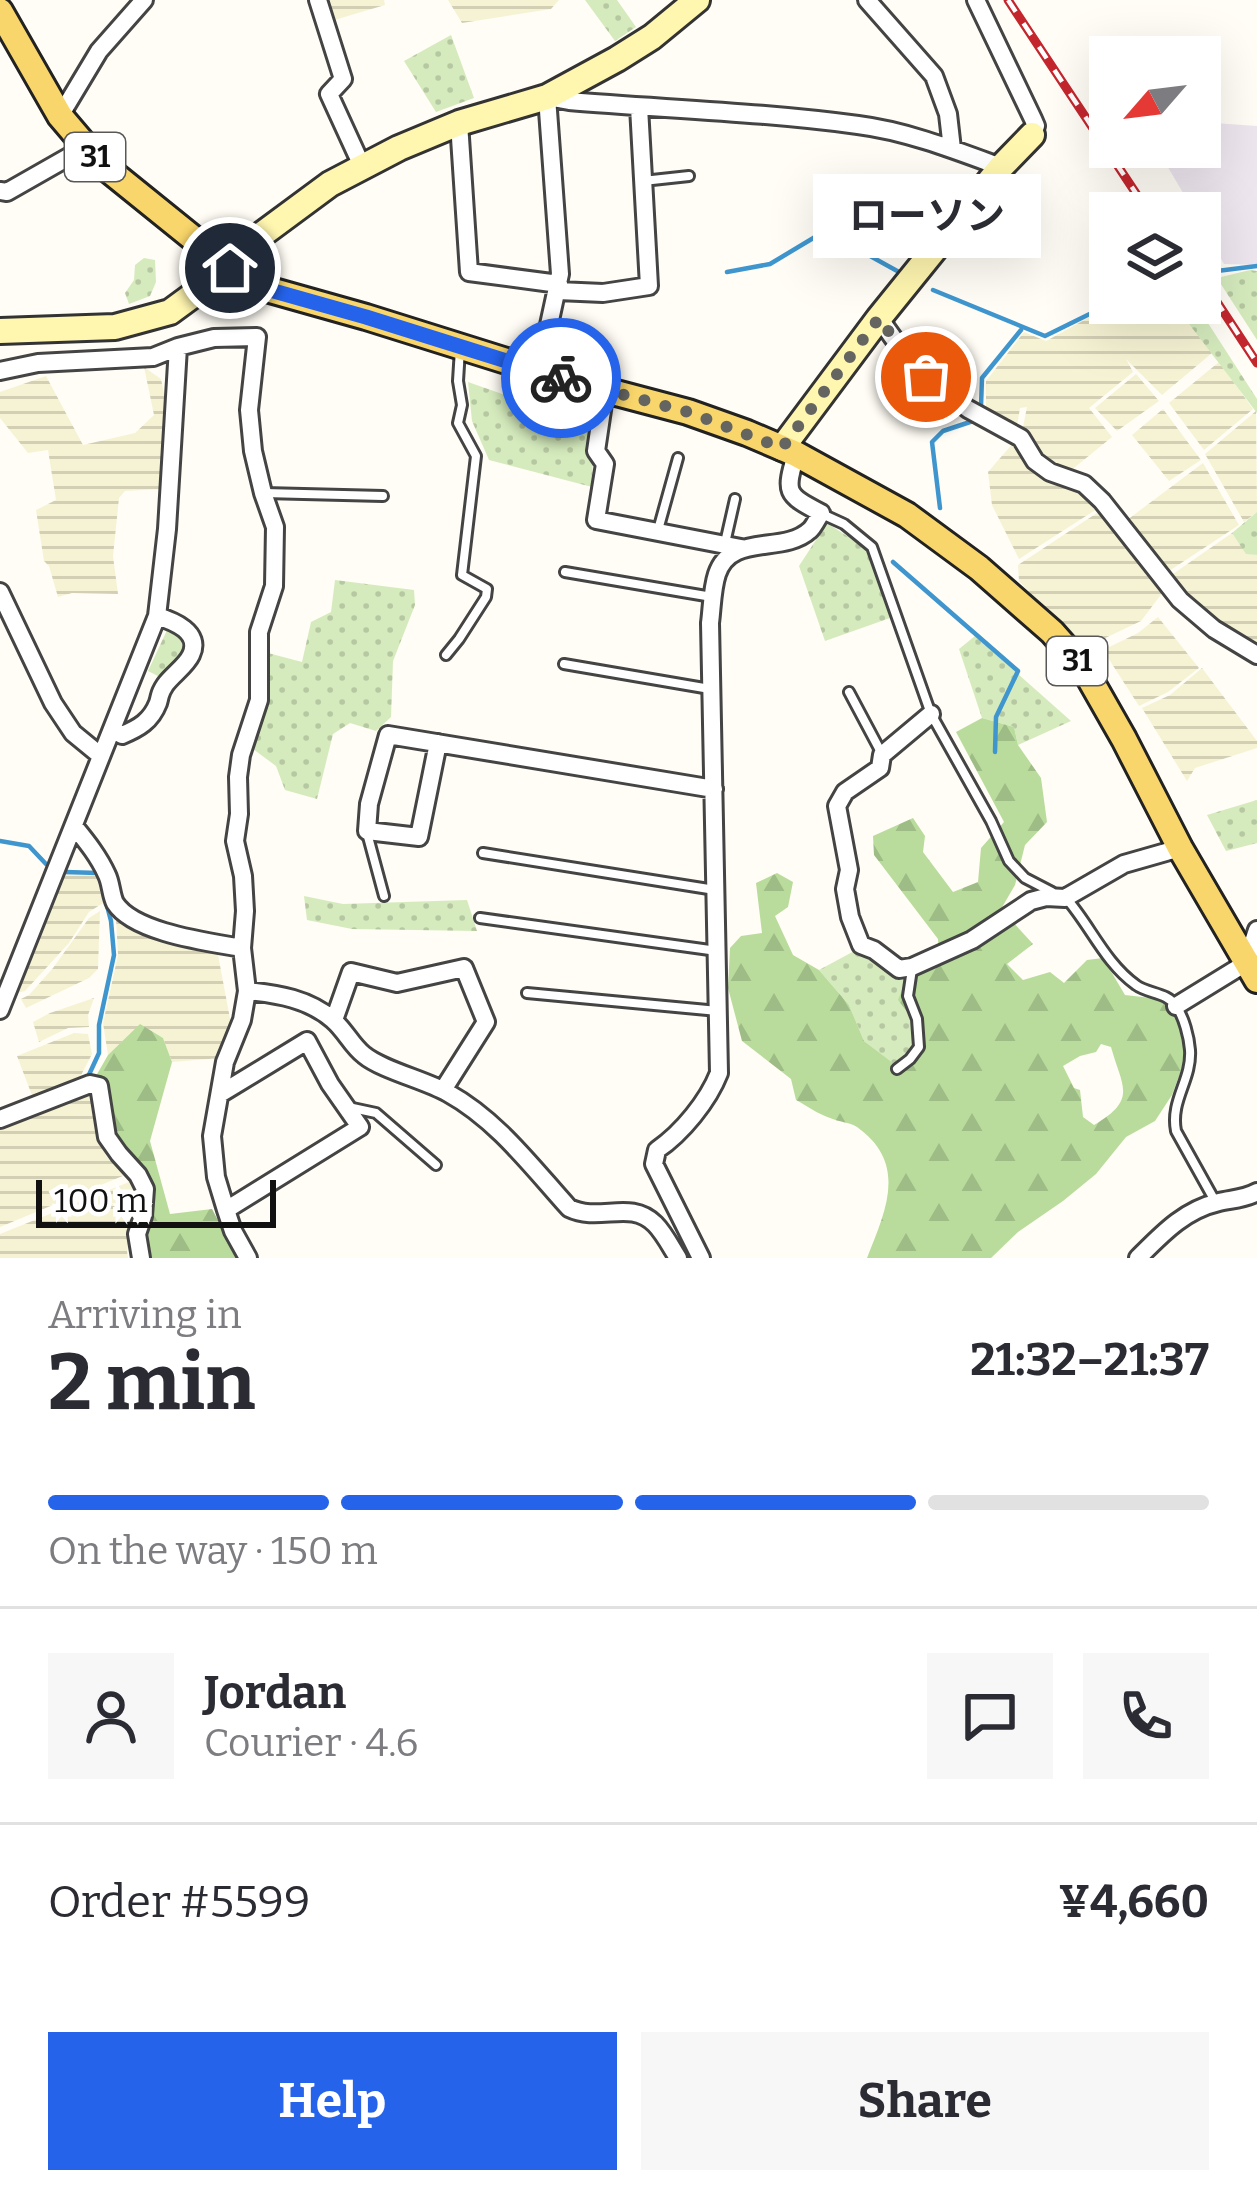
<!DOCTYPE html>
<html lang="en">
<head>
<meta charset="utf-8">
<style>
  body { margin:0; font-family:Bitter,"Noto Sans JP",serif; background:#f7f7f7; color:#2b2b33; height:100vh; display:flex; flex-direction:column; font-size:45px; white-space:nowrap }
  * { box-sizing:border-box; margin:0 }
  p { font-size:39px; color:#7c7c81 }
  .icon { flex:none; width:66px; height:66px; fill:none; stroke:currentColor; stroke-width:2; stroke-linecap:round; stroke-linejoin:round }
  .map { position:relative; height:1258px; overflow:hidden }
  .panel { display:flex; flex-direction:column; background:#fff; flex:1 }
  .panel>* { flex:none }
  .needle { width:78px; rotate:242deg }
  .tools { position:absolute; left:1089px; top:36px; display:grid; gap:24px }
  .tools a { display:grid; place-items:center; width:132px; height:132px; border-radius:0px; background:#fff; box-shadow:0 12px 48px #0002; font-size:60px }
  .scale { position:absolute; left:36px; bottom:30px; width:240px; box-sizing:border-box; padding-left:12px; border:6px solid #111; border-top:0; font-size:33px; line-height:42px; white-space:nowrap; color:#111; -webkit-text-stroke:9px #fff; paint-order:stroke }
  .pin { position:absolute; display:grid; place-items:center; width:102px; height:102px; color:#fff; margin:-51px; border:6px solid #fff; border-radius:50%; box-shadow:0 3px 12px #0007 }
  .courier { position:absolute; display:grid; place-items:center; width:120px; height:120px; margin:-60px; border:9px solid #2563eb; border-radius:50%; background:#fff; color:#222; box-shadow:0 3px 15px #0007 }
  .bubble { position:absolute; height:84px; border-radius:0px; background:#fff; box-shadow:0 12px 48px #0002; font-size:39px; font-weight:700; line-height:84px; text-align:center }
  .head em { font-style:normal; font-weight:700 }
  .head div { display:flex; flex-direction:column-reverse }
  .head { display:flex; align-items:center; justify-content:space-between; height:204px; padding:0 48px }
  h1 { font-size:78px; font-weight:700; line-height:90px }
  .bar { display:grid; grid-template-columns:repeat(4,1fr); gap:18px 12px; align-content:center; height:144px; padding:0 48px }
  .bar i { height:15px; border-radius:9px; background:#e1e1e2 }
  .bar .selected { background:#2563eb }
  .bar p { grid-column:span 4 }
  .line { display:flex; align-items:center; gap:30px; padding:0 48px; border-top:3px solid #e1e1e2 }
  .line div { flex:1 }
  .round { display:grid; place-items:center; flex:none; width:126px; height:126px; border-radius:0px; background:#f7f7f7 }
  .cta { display:flex; gap:24px; margin-top:auto; padding:24px 48px }
  .cta a { flex:1; height:138px; border-radius:0px; background:#2563eb; color:#fff; font-size:48px; font-weight:700; line-height:138px; text-align:center }
  .cta a+a { background:#f7f7f7; color:#2b2b33 }
  .map>svg:first-child { display:block }
  .industrial { fill:#eee6ef }
  .farmland { fill:url(#farmland-rules) }
  .grass { fill:url(#grass-dots) }
  .forest { fill:url(#forest-firs); fill-rule:evenodd }
  .lines { fill:none; stroke-linecap:round; stroke-linejoin:round }
  .stream { stroke:#3f96cf; stroke-width:4.5 }
  .lane-casing { stroke:#444; stroke-width:14 }
  .street-casing { stroke:#444; stroke-width:22 }
  .secondary-casing { stroke:#333; stroke-width:30 }
  .primary-casing { stroke:#222; stroke-width:30 }
  .lane { stroke:#fff; stroke-width:8 }
  .street { stroke:#fff; stroke-width:16 }
  .secondary { stroke:#fff6b0; stroke-width:24 }
  .primary { stroke:#f9d66b; stroke-width:24 }
  .rail-casing { stroke:#c4262e; stroke-width:9 }
  .rail { stroke:#fff; stroke-width:4.5; stroke-dasharray:14; stroke-linecap:butt }
  .done { stroke:#646461; stroke-width:12; stroke-dasharray:0 21.6 }
  .route { stroke:#2563eb; stroke-width:15 }
  .labels { text-anchor:middle; dominant-baseline:central; stroke-width:12; stroke-linejoin:round; paint-order:stroke }
  .shield { fill:#fff; stroke:#585858; stroke-width:3 }
  .shield-label { font-size:30px; font-weight:bold; fill:#111 }
</style>
</head>
<body>
<div class="map">
<svg width="1257" height="1258" viewBox="0 0 1257 1258">
  <defs>
    <pattern id="farmland-rules" width="6" height="5" patternUnits="userSpaceOnUse" patternTransform="scale(3)"><rect width="6" height="5" fill="#f6f3d4"/><path d="M0 2.5h6" fill="none" stroke="#d2cfb5"/></pattern>
    <pattern id="grass-dots" width="8" height="8" patternUnits="userSpaceOnUse" patternTransform="scale(3)"><rect width="8" height="8" fill="#d5ebbd"/><path d="M2 2h.1M6 6h.1" fill="none" stroke="#b6c8a1" stroke-width="1.8" stroke-linecap="round"/></pattern>
    <pattern id="forest-firs" width="22" height="20" patternUnits="userSpaceOnUse" patternTransform="scale(3)"><rect width="22" height="20" fill="#b9dc9c"/><path d="M5 1l3.5 6h-7zM16 11l3.5 6h-7z" fill="#9ebc85"/></pattern>
  </defs>
  <rect width="100%" height="100%" fill="#fffdf5"/>
  <path class="industrial" d="M1200 122 1257 126V265L1224 264 1200 222V213H1195L1156 147H1200Z"/>
  <path class="farmland" d="M324 0H384L385 5 331 21Z
    M448 0H559L551 9 462 23Z
    M1126 303H1173L1212 353 1162 395 1126 359 1133 372 1089 408 1112 437 1069 472 1048 461 1023 427 1027 407 1020 408 1017 426 986 408V381L1024 332 1046 341 1088 318Z
    M1219 362 1253 409 1204 450 1169 403Z
    M144 367 161 379 169 418 161 489 125 491 119 498 113 556 118 594 72 593 58 597 49 566 44 561 36 510 56 500 48 450 28 453 0 418V392L46 376 83 445 135 433 154 415Z
    M1136 374 1159 401 1117 431 1095 408Z
    M1163 409 1201 460 1169 481 1132 435Z
    M1256 411 1257 512 1244 522 1205 454Z
    M1014 442 1078 488 1100 507 1019 559 992 505 988 472Z
    M1203 463 1239 525 1166 573 1127 520Z
    M1103 509 1166 588 1141 621 1082 649 1019 581 1018 565Z
    M1232 533 1246 553 1257 555V648L1179 591 1170 576Z
    M1158 617 1199 668 1168 692 1139 706 1103 650 1138 633Z
    M1202 668 1257 741V748L1195 768 1187 781 1142 708 1170 695Z
    M68 874 96 875 103 903 89 912 69 943 25 991 17 993 16 988 61 877Z
    M100 911 98 969 89 978 26 1008 21 999 29 995 53 968 89 918Z
    M116 919 136 932 218 955 232 1029 221 1058 172 1062 163 1038 140 1025 108 1055 103 1023 118 955Z
    M94 998 88 1015 89 1027 68 1028 39 1042 33 1022 50 1013Z
    M74 1033 88 1034 92 1054 78 1081 33 1098 17 1056Z
    M91 1091 106 1156 125 1175 0 1227V1129Z
    M129 1182 135 1195 134 1215 127 1251 128 1258H0V1234Z"/>
  <path class="grass" d="M585 0H617L636 27 615 41Z
    M451 35 474 98 436 112 404 61Z
    M144 258 155 260 156 282 150 296 129 304 125 293 134 280 135 265Z
    M1250 270 1257 271V340L1217 278Z
    M1173 303H1195L1257 399V413Z
    M468 382 533 405 594 417 592 487 489 460 472 421Z
    M1257 512V555L1246 554 1232 533Z
    M827 523 870 551 890 618 825 641 799 566Z
    M335 580 414 590 415 605 393 661 391 717 376 731 350 723 333 734 317 799 285 790 276 766 253 749 267 700 268 653 302 662 311 622 331 612Z
    M168 628 181 634 185 651 158 676 148 671Z
    M975 636 1071 721 1018 745 1014 727 982 718 959 649Z
    M1257 800V843L1226 851 1207 815Z
    M304 896 343 904 467 900 477 931 352 929 307 920Z
    M858 949 908 974 918 1045 897 1067 864 1041 849 1005 819 970Z"/>
  <path class="forest" d="M982 718 1014 727 1018 745 1041 778 1047 822 1025 845 1015 885 1001 909 1033 944 1007 964 1023 980 1050 972 1064 983 1087 960 1103 958 1125 995 1160 999 1179 1020 1188 1052 1172 1095 1155 1121 1126 1137 1096 1174 1063 1201 1018 1232 991 1258H867C885 1212 909 1164 857 1127 849 1122 839 1122 830 1118 818 1114 807 1106 796 1100L791 1079 742 1041 728 988 730 948 741 936 762 933 756 883 777 873 793 882 788 907 775 916 793 955 819 970 849 1005 864 1041 898 1067 918 1045 915 1022 898 1000 908 974 939 957 938 939 874 855 873 836 913 818 925 836 923 852 953 892 978 882 981 848 1004 822 956 732ZM1101 1044 1111 1047C1122 1087 1138 1099 1094 1125L1083 1117 1080 1090 1074 1088 1063 1066 1080 1056 1096 1052Z
    M140 1024 163 1038 172 1062 150 1141 170 1214 212 1209 238 1258H152L145 1232 152 1189 113 1133 106 1084 96 1076 108 1055Z"/>
  <g class="lines">
    <path class="stream" d="M1217 271 1257 266
      M727 272 770 264 815 237 834 236 899 272
      M933 290 1045 336 1112 303
      M981 406 982 378 1021 330
      M940 508 932 442 943 431 973 421
      M893 562 1018 671 996 717 995 752
      M0 841 29 846 46 864
      M65 872 98 873 99 876
      M87 1079 99 1053V1025L114 955 111 921 105 898"/>
    <defs>
      <path id="lane" d="M643 181 689 176
        M264 493 383 496
        M822 514 844 524 872 547 931 714 991 821 1009 861 1025 878 1052 892
        M658 530 678 458
        M725 543 735 499
        M565 572 712 597
        M446 655 459 639 486 597 487 589 462 575 476 456 458 423 462 405 458 381 460 349
        M564 664 710 689
        M849 692 882 754
        M367 833 384 896
        M483 853 715 890
        M1066 898C1090 925 1105 963 1136 985 1148 994 1167 992 1176 1006 1184 1017 1189 1037 1190 1050 1192 1080 1170 1100 1176 1131L1215 1201
        M480 918 717 951
        M527 993 718 1011
        M897 1069 910 1059 919 1047 917 1019 908 996 912 969
        M348 1107 376 1113 436 1165"/>
      <path id="street" d="M318 0 343 79 329 94 362 166
        M867 0 934 76 948 114 952 149
        M976 0 1033 119 1036 126 1032 135
        M60 116 99 51 144 0
        M459 123 469 272 559 284
        M0 191 7 192 86 147
        M558 291 603 293 649 286 639 107
        M879 318 904 353 926 377 968 409 1021 438 1035 461 1050 472 1084 484 1102 501 1180 600 1214 629 1257 655
        M0 371 38 363 153 357 178 347 214 338 257 337 249 410 253 451 263 493 275 527 274 586 259 632V700L241 755 238 777 239 814 235 841 243 876 245 911 242 948 247 991 242 1020 225 1062 212 1136 216 1177 226 1210 233 1231 248 1258
        M539 371 560 274 547 97 569 101C665 109 762 112 858 125 906 131 955 150 1001 167
        M605 390 596 451 605 464 596 520 741 548
        M0 592 53 703 73 733 101 756
        M931 714 882 755 880 768 845 792 837 806 849 870 845 889 850 917 861 945 874 950 899 969 912 967 972 940 1031 901 1046 897 1065 898 1124 864 1180 848
        M113 730 122 735C139 728 151 721 158 703 161 693 159 694 165 685 172 675 186 666 191 655 202 632 173 621 157 616
        M438 743 419 837 367 831 369 804 388 735 714 789
        M74 826C87 842 99 857 107 875 111 883 111 895 115 903 134 933 209 942 242 948
        M247 991C278 994 309 999 333 1020 345 1030 352 1046 364 1055 382 1070 425 1080 448 1093 497 1120 532 1167 569 1208 600 1223 630 1199 655 1224 664 1233 671 1247 678 1258
        M1176 1006 1246 963 1257 930
        M0 1010 157 616 167 529 178 347
        M334 1020 351 972 397 983 464 968 486 1022 443 1090
        M220 1094 307 1041 330 1084 360 1127 226 1210
        M0 1119 90 1084 99 1086 107 1137 119 1154 138 1175 145 1189 143 1216 137 1234 141 1258
        M701 1258 654 1164 657 1150C682 1133 708 1101 719 1073L710 623C712 608 712 589 717 574 731 532 783 555 810 530 813 528 819 516 821 513 785 494 785 493 796 454
        M1138 1258C1162 1234 1184 1210 1219 1202 1232 1199 1244 1199 1257 1192"/>
      <path id="secondary" d="M0 331 115 327 170 312 230 268 257 238 330 184 399 148 459 123 547 97 617 59 652 37 697 0
        M782 448 879 318 1001 167 1032 135"/>
      <path id="primary" d="M0 11 60 116 100 163 230 268 263 288 366 317 567 380 688 412 747 433 796 454 907 515 979 568 1052 632 1083 667 1124 739 1180 848 1257 980"/>
    </defs>
    <use href="#lane" class="lane-casing"/>
    <use href="#street" class="street-casing"/>
    <use href="#secondary" class="secondary-casing"/>
    <use href="#primary" class="primary-casing"/>
    <use href="#lane" class="lane"/>
    <use href="#street" class="street"/>
    <use href="#secondary" class="secondary"/>
    <use href="#primary" class="primary"/>
    <defs>
      <path id="rail" d="M1008 0 1149 213
        M1200 276 1257 363"/>
    </defs>
    <use href="#rail" class="rail-casing"/>
    <use href="#rail" class="rail"/>
  </g>
  <g class="lines">
    <path class="done" d="M561 378 688 412 782 448 879 318 904 353 926 377"/>
    <path class="route" d="M230 268 263 288 366 317 561 378"/>
  </g>
  <g class="labels">
    <g class="shield">
      <rect x="65" y="133" width="60" height="48" rx="9"/>
      <rect x="1047" y="637" width="60" height="48" rx="9"/>
    </g>
    <g class="shield-label">
      <text x="95" y="157">31</text>
      <text x="1077" y="661">31</text>
    </g>
  </g>
</svg>
<div class="tools">
<a><svg class="needle" viewBox="-14 -14 28 28"><path d="M0-13l5 13h-10z" fill="#e53935"/><path d="M0 13l5-13h-10z" fill="#7c7c81"/></svg></a>
<a><svg class="icon" aria-label="layers" viewBox="0 0 24 24"><path d="M12 4l9 5-9 5-9-5zM3 14l9 5 9-5"/></svg></a>
</div>
<div class="scale">100 m</div>
<div class="pin" style="left:926px;top:377px;background:#ea580c"><svg class="icon" aria-label="bag" viewBox="0 0 24 24"><path d="M5 8h14l-1 12H6zM9 8a3 3 0 0 1 6 0"/></svg></div>
<div class="pin" style="left:230px;top:268px;background:#1f2937"><svg class="icon" aria-label="home" viewBox="0 0 24 24"><path d="M3 11l9-7 9 7M6 9v11h12V9"/></svg></div>
<div class="courier" style="left:561px;top:378px"><svg class="icon" aria-label="bike" viewBox="0 0 24 24"><circle cx="6" cy="16" r="4"/><circle cx="18" cy="16" r="4"/><path d="M6 16l4-8h5l3 8M10 8l3 8H6M13 5h3"/></svg></div>
<div class="bubble" style="left:813px;top:174px;width:228px">ローソン</div>
</div>
<section class="panel">
<div class="head"><div><h1>2 min</h1><p>Arriving in</p></div><em>21:32–21:37</em></div>
<div class="bar"><i class="selected"></i><i class="selected"></i><i class="selected"></i><i></i><p>On the way · 150 m</p></div>
<div class="line" style="height:216px"><a class="round"><svg class="icon" aria-label="person" viewBox="0 0 24 24"><circle cx="12" cy="8" r="4"/><path d="M4 21q1-7 8-7t8 7"/></svg></a><div><b>Jordan</b><p>Courier · 4.6</p></div><a class="round"><svg class="icon" aria-label="chat" viewBox="0 0 24 24"><path d="M4 5h16v11H9l-5 4z"/></svg></a><a class="round"><svg class="icon" aria-label="phone" viewBox="0 0 24 24"><path d="M5 4h4l2 5-3 2q2 4 5 5l2-3 5 2v4C11 20 4 13 5 4z"/></svg></a></div>
<div class="line" style="height:156px"><div>Order #5599</div><b>¥4,660</b></div>
<div class="cta"><a>Help</a><a>Share</a></div>
</section>
</body>
</html>
